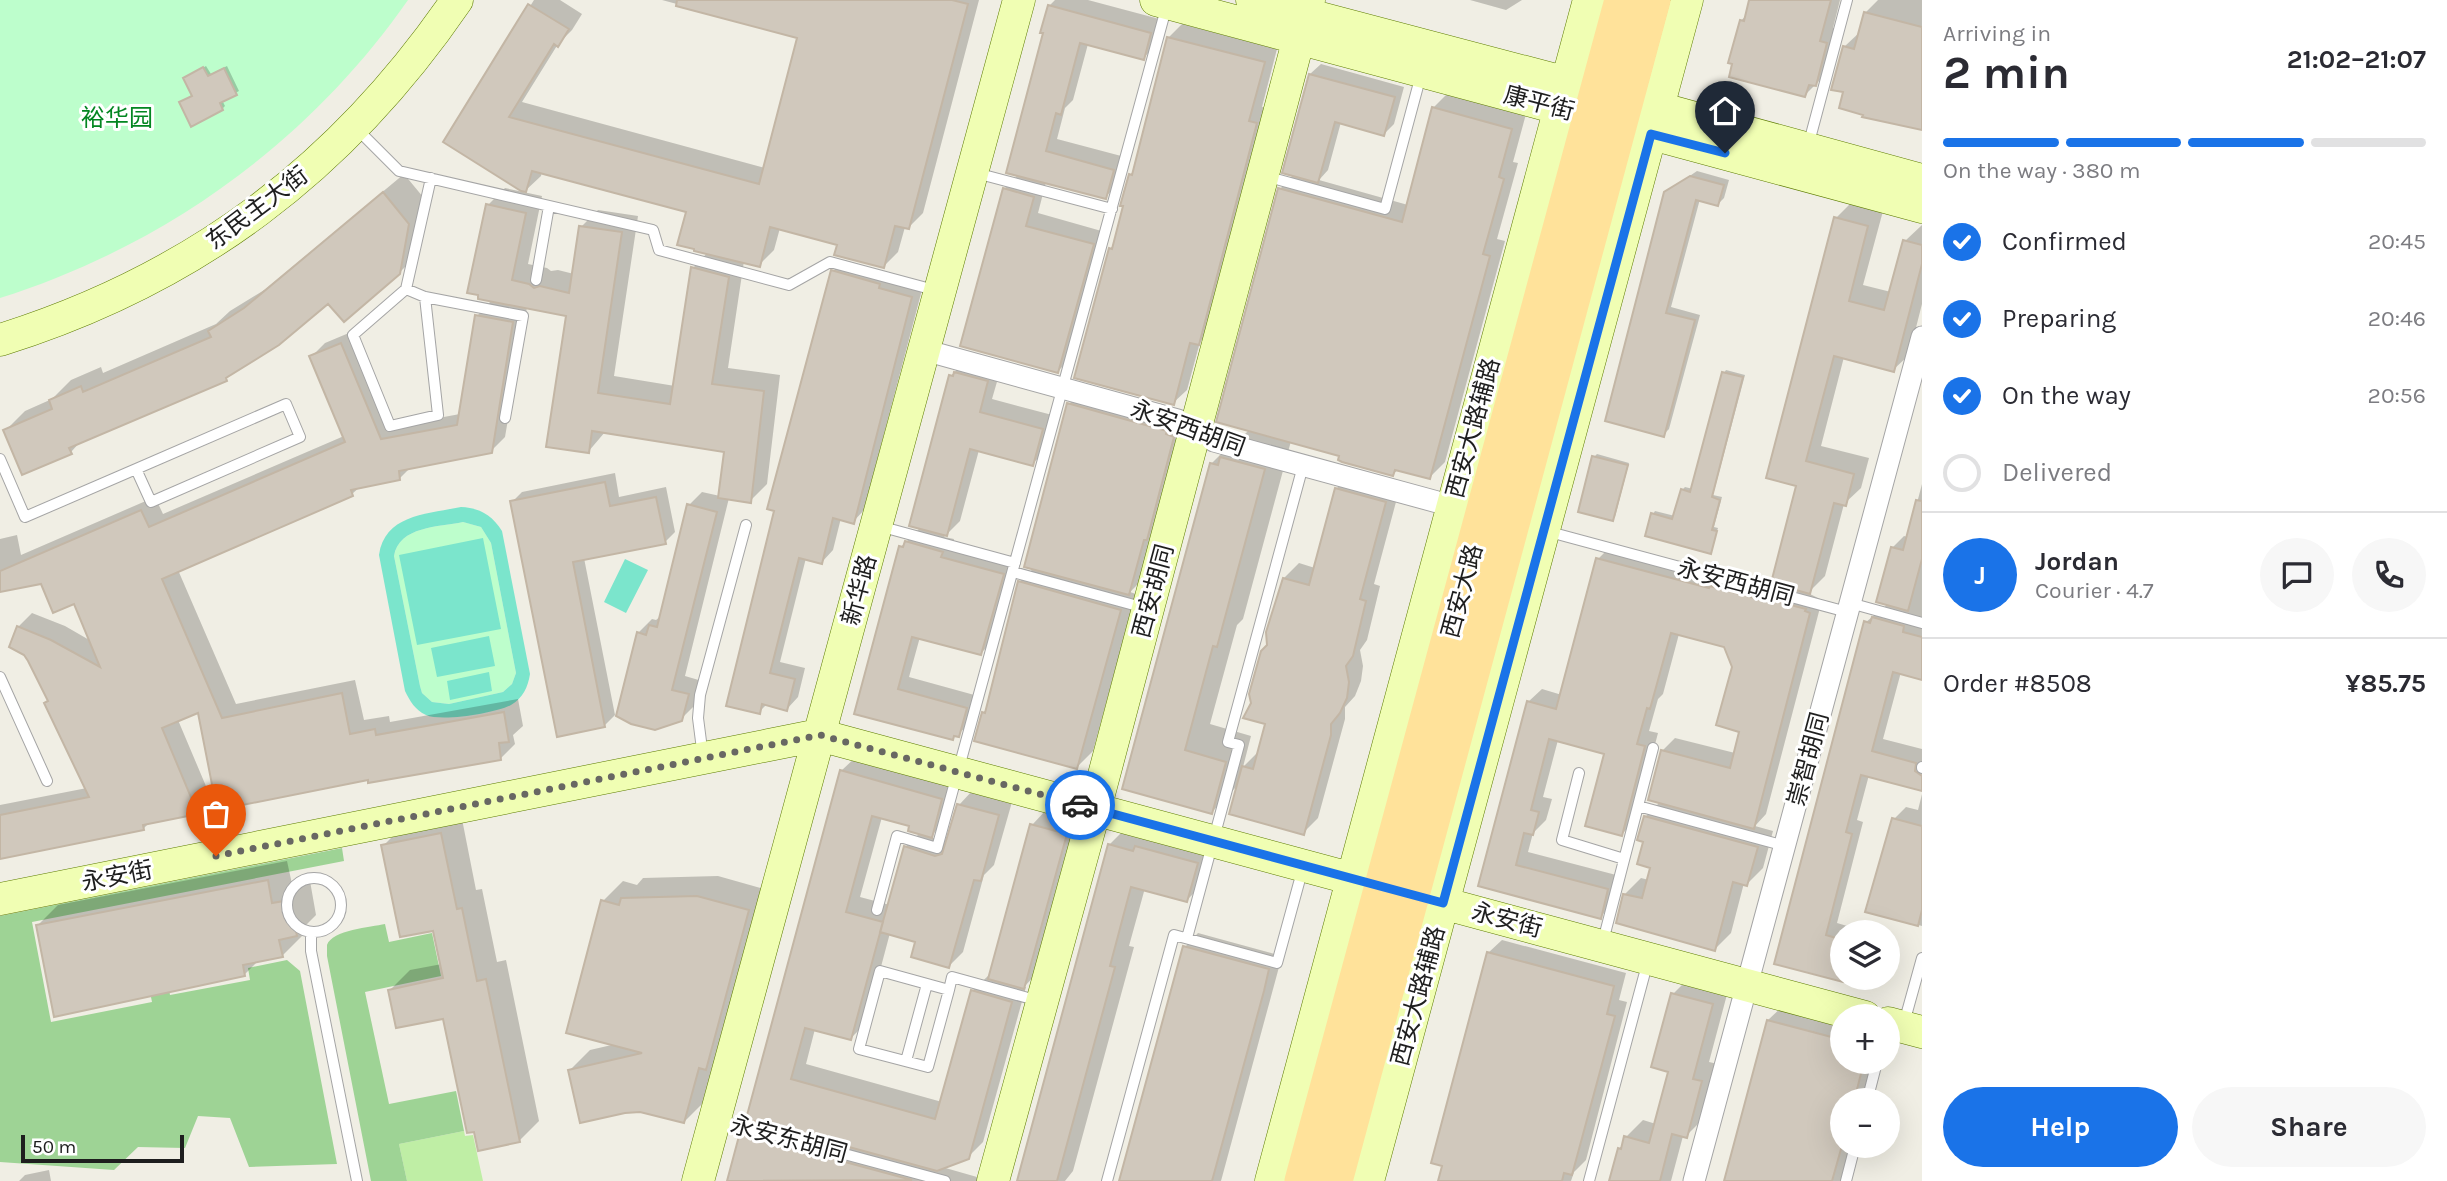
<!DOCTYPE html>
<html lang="en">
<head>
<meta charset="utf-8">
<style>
  body { margin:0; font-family:Karla,"Noto Sans SC",sans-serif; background:#f7f7f7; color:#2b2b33; height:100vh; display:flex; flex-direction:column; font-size:26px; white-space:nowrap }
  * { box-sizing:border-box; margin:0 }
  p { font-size:23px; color:#7c7c81 }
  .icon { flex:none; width:38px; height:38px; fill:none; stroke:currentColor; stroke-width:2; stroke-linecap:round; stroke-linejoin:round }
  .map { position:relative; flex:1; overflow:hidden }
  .side { display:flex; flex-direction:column; background:#fff; width:525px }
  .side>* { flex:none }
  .fabs { position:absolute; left:1830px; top:920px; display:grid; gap:14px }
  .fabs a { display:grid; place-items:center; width:70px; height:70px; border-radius:50%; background:#fff; box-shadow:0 7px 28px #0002; font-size:35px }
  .scale { position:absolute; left:21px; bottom:18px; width:163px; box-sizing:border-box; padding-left:7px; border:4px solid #1e1e1e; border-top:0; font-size:19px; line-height:24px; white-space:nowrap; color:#1e1e1e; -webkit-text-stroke:5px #fff; paint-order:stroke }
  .pin { position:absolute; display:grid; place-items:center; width:60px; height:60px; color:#fff; margin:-72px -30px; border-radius:50% 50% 50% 0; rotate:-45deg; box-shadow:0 0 7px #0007 }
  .pin .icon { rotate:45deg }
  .courier { position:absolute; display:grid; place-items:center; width:70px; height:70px; margin:-35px; border:5px solid #1a73e8; border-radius:50%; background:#fff; color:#222; box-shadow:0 2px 9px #0007 }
  .headline em { font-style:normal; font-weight:700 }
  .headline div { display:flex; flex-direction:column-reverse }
  .headline { display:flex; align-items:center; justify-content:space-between; height:119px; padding:0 21px }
  h1 { font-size:46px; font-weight:700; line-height:52px }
  .bar { display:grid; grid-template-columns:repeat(4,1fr); gap:10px 7px; align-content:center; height:84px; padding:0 21px }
  .bar i { height:9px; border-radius:5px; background:#e1e1e2 }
  .bar .active { background:#1a73e8 }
  .bar p { grid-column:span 4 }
  .line { display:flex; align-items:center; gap:18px; padding:0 21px; border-top:2px solid #e1e1e2 }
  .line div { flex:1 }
  .round { display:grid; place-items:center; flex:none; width:74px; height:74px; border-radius:37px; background:#f7f7f7 }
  ol { padding:0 21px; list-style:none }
  li { display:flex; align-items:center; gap:21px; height:77px }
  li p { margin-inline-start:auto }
  li .icon { padding:7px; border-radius:50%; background:#1a73e8; color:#fff; stroke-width:4 }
  li:last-child { color:#7c7c81 }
  li i { width:38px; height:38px; border:4px solid #e1e1e2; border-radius:50% }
  .cta { display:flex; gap:14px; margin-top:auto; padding:14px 21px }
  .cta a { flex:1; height:80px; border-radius:42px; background:#1a73e8; color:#fff; font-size:28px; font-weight:700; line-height:80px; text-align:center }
  .cta a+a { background:#f7f7f7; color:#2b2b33 }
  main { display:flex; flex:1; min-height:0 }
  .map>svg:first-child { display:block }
  .grass { fill:#bfeea5 }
  .forest { fill:#9ed395 }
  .park { fill:#bdfecc }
  .pitch { fill:#7be5cc; fill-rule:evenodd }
  .shadow { fill:#0003; fill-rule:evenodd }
  .building { fill:#d0c8bc; stroke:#c3b6a5; stroke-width:2 }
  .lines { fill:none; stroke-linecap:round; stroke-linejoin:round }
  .lane-casing { stroke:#a5a5a5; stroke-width:12 }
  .street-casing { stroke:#a5a5a5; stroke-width:23 }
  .secondary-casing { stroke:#5c7b00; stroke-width:33 }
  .primary-casing { stroke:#997c00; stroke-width:37 }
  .lane { stroke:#fff; stroke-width:10 }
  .street { stroke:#fff; stroke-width:21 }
  .secondary { stroke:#f0feb3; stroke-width:32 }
  .primary { stroke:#ffe29a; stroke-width:35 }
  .done { stroke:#686763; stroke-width:7; stroke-dasharray:0 12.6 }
  .route { stroke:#1a73e8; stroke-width:9 }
  .labels { text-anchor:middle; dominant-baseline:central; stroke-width:6; stroke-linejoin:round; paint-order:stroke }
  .street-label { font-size:24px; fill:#1e1e1e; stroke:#fff }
  .park-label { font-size:24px; fill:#038621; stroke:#fff }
</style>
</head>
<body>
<main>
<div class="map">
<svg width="1922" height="1181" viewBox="0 0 1922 1181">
  <rect width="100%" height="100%" fill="#f0eee4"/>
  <path class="grass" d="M464 1131 465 1136 473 1135 483 1181H407L399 1144Z"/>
  <path class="forest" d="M342 848 344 861 32 922 51 1022 152 1002 149 987 168 984 170 995 250 980 248 968 287 960 300 971 337 1164 249 1167 230 1118 198 1116 185 1148 138 1147 114 1170 0 1162V916Z
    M385 924 389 942 432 933 441 976 365 992 389 1104 456 1091 464 1131 399 1144 407 1181H371L327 956C327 955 327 946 327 945 332 930 371 927 385 924Z"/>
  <path class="park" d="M0 0H408C309 142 165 246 0 298Z
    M463 522 481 527 491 543 516 673 512 684 503 692 449 704 432 702 422 693 420 686 394 556C399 526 439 527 463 522Z"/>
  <path class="pitch" d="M461 507C480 508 492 515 502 531L530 674C528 687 523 698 511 705 496 713 442 722 426 715 415 710 410 701 405 691L379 555C385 514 428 514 461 507ZM463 522 481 527 491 543 516 673 512 684 503 692 449 704 432 702 422 693 420 686 394 556C399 526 439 527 463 522Z
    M483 538 501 629 417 645 399 555Z
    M625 559 648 570 626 613 604 602Z
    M489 636 495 666 437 677 431 648Z
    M489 672 492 691 450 700 447 681Z"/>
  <path class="shadow" d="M534 0H560L582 14 572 30 558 44 522 102 765 168 799 37 662 0H979L923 213 908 228 905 227 898 252 884 266 839 244 780 228 774 250 759 265 744 261 728 368 780 375 767 484 750 501 729 498 685 676 702 681 695 705 681 719 638 633 652 619 656 620 662 615 689 505 702 492 720 496 726 450 605 432 588 452 568 315 527 307 505 437 491 451 412 466 399 479 361 486 352 494 178 570 236 704 355 680 364 720 389 716 390 722 518 699 523 726 513 735 515 744 501 758 369 778 199 711 178 720 211 798 197 812 150 822 143 829 0 857V805L87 788 18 627 32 613 65 626 91 641 75 602 42 582 0 590V539L17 535 21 555 155 497 163 514 344 436 311 357 325 343 356 330 395 426 460 414 477 316 492 300 488 205 505 188 542 196 528 264 547 268 551 271 558 270 574 274 581 227 598 210 638 216 614 376 675 386 693 268 708 252 688 211 542 171 541 176 525 191 445 142Z
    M1055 0H1088L1163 20 1156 46 1143 58 1088 44 1073 100 1065 108 1057 139 1125 157 1118 185 1105 197 1046 182 1038 213 1105 232 1070 359 1058 371 1004 189 1019 174 1049 6Z
    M1470 0H1522L1506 10Z
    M1751 0H1840L1833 28 1840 29 1829 71 1805 95 1741 21 1747 14Z
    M1878 0H1922V130L1845 91 1844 47 1861 31 1866 12Z
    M1182 24 1277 49 1262 107 1270 109 1212 330 1200 342 1187 390 1173 403 1110 249 1115 245 1131 175 1134 171 1168 38Z
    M1321 64 1404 87 1394 124 1384 134 1341 122 1328 170 1319 180 1408 205 1433 108 1449 92 1526 114 1513 162 1518 163 1497 239 1505 241 1445 462 1430 477 1399 469 1393 474 1342 455 1291 441 1243 619 1237 625 1210 724 1251 736 1243 767 1258 752 1268 723 1253 704 1284 578 1299 563 1315 568 1336 489 1352 473 1400 487 1374 584 1380 586 1367 640 1360 650 1363 666 1361 681 1355 696 1345 707V719L1318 818 1303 833 1238 785 1212 812 1124 787 1211 464 1238 437 1241 438 1250 429 1280 189 1294 174 1310 74Z
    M206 66 211 74 227 66 239 91 222 100 225 106 222 109 181 103 194 95 185 78Z
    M1697 171 1729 180 1724 198 1718 204 1700 199 1671 307 1700 315 1669 429 1663 435 1666 192Z
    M404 174 428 203 419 253 399 273 329 302 236 369 226 379 81 441 71 452 5 431 25 411 52 399 71 380 101 367 103 373 216 324 230 311 266 289Z
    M1852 202 1883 211 1863 285 1891 292 1905 241 1922 225V304L1909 355 1893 370 1844 357 1821 446 1869 458 1861 488 1844 504 1825 576 1808 593 1822 600 1766 814 1755 826 1773 831 1763 868 1747 884 1744 883 1731 933 1715 949 1618 922 1625 894 1641 878 1649 880 1652 867 1645 840V817L1660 802 1662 751 1675 738 1735 753 1741 730 1734 667 1725 646 1679 634 1663 694 1658 699 1649 731 1658 733 1635 821 1622 834 1606 753 1558 740 1543 797 1552 799 1546 820 1533 833 1528 852 1620 876 1613 904 1600 917 1480 885 1528 702 1542 689 1562 695 1598 559 1611 546 1723 576 1725 573 1780 588 1783 585 1836 218Z
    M844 260 890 273 889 277 923 286 864 510 853 522 841 518 833 550 822 562 806 558 780 662 805 668 798 697 787 709 767 704 759 712 833 271Z
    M964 362 1001 368 992 399 1056 416 1046 451 1032 464 979 450 960 521 944 537 954 539 953 545 1015 561 993 641 981 653 920 637 909 677 978 696 971 723 952 739 857 713 901 547 921 527 951 376Z
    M1726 370 1745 375 1713 495 1722 497 1714 527 1718 528 1710 552 1653 514 1655 511 1675 516 1682 490 1685 487 1693 489 1724 373Z
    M1085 388 1190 420 1145 577 1130 592 1136 594 1093 751 1077 767 984 713 988 709 1019 582 1034 568 1069 404Z
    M1597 454 1629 463 1615 517 1612 519 1594 457Z
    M615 473 619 497 666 487 675 532 665 542 584 558 615 715 605 725 512 502 522 492Z
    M1922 484V678L1901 672 1883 739 1922 749V790L1869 775 1857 820 1863 822 1837 923 1871 933H1843V978H1879L1869 988 1776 963 1866 622 1888 604 1892 548 1904 536 1908 537Z
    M857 756 956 784 946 821 930 837 947 842 959 805 972 791 1012 802 994 865 984 875 963 952 949 966 918 941 890 933 866 1023 851 1038 815 1029 806 1064 942 1102 972 991 988 976 990 977 1032 825 1047 809 1081 818 1039 971 1024 987H1026L983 1142 968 1157 942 1167 984 1179V1181H729L741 1137 757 1120 841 771ZM882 817 911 825 920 833 905 847 890 905 860 897Z
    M1922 794V926L1868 911 1894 819 1906 807 1918 810Z
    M461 814 476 890 482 889 497 962 506 960 539 1121 519 1141 444 1017 390 990 410 970 442 964 435 928 383 846 403 826Z
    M1129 825 1217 843 1207 880 1187 900 1145 888 1129 946 1134 947 1073 1171 1065 1181H1019L1109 845Z
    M287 861 292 884 310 881 316 915 301 930 302 936 282 956 259 960 244 975 38 925 58 905Z
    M718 876 768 890 704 1102 684 1122 570 1070 590 1050 616 1044 603 901 623 881 637 885 643 878Z
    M1198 933 1282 956 1221 1181H1121L1185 947Z
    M1502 940 1626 973 1619 1000 1627 1002 1586 1160 1574 1172 1571 1181H1440L1488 953Z
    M1690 977 1729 987 1709 1062 1718 1064 1703 1119 1686 1136H1683L1671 1181H1611L1619 1149 1624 1145 1626 1137 1643 1120 1656 1124 1670 1071 1673 994Z
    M1783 1006 1843 1022V1062H1874L1864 1101H1843V1146H1852L1843 1181H1726L1768 1020Z
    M49 1170 51 1181H19L25 1175Z"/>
  <path class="building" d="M677 0H952L968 4 909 229 895 226 884 268 834 255 837 245 770 227 760 267 694 251V249L677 245 686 212 532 171 526 192 521 191 443 142 528 4 569 29 558 47 554 44 509 117 759 184 797 38 676 6Z
    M1749 0H1831L1820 41 1827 43 1816 86 1809 85 1805 97 1729 77 1732 64 1728 63 1740 20 1744 21Z
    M1048 5 1151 33 1144 60 1080 43 1061 115 1056 113 1046 151 1114 170 1106 199 1006 173 1043 33H1040Z
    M1864 12 1922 27V130L1862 117 1863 115 1839 108 1843 92 1831 90 1843 46 1854 49Z
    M1167 37 1265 62 1249 121 1257 123 1199 345 1190 343 1174 405 1074 378 1109 248 1112 249 1123 206H1120L1129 174 1132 175Z
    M203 67 208 76 224 68 237 95 220 103 223 110 191 127 179 102 192 96 183 78Z
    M1309 74 1395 97 1384 136 1335 122 1318 183 1282 173Z
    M1432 107 1512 129 1499 177 1504 179 1483 254 1490 256 1430 479 1395 470 1393 476 1342 462 1338 460 1339 456 1216 422 1278 188 1402 222Z
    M1690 176 1724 185 1718 206 1696 200 1666 313 1695 320 1664 437 1605 421 1664 192Z
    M1003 188 1034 197 1026 226 1094 244 1058 373 960 346Z
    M383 192 409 224 400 274 344 322 328 304 279 345 226 378 227 381 69 448 72 454 22 475 3 430 52 409 49 400 81 386 83 392 211 337 208 331 244 308Z
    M486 204 526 213 512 280 529 284 534 288 540 286 569 293 579 226 622 232 598 393 670 404 691 267 729 277 712 384 764 391 751 503 718 498 724 452 592 431 589 453 546 447 566 316 478 299V295L467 293Z
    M1834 217 1868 226 1849 301 1884 310 1903 240 1922 245V264L1894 372 1834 356 1806 461 1854 474 1846 506 1834 503 1810 594 1771 583 1796 486 1766 478Z
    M831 270 880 284 879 288 912 297 854 524 833 518 822 564 799 558 770 673 795 679 787 711 762 704 760 714 726 706 774 511 767 509Z
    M475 315 513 322 492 453 399 471 400 480 351 490 353 496 162 579 222 718 342 693 350 734 375 729 376 735 504 712 509 742 499 743 501 760 368 783V780L217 810 198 713 162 728 198 814 143 825 144 830 0 859V815L89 797 44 703 48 701 28 661 24 655 9 647 17 626 51 640 100 667 74 604 53 613 41 584 0 592V571L141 510 149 527 345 442 309 356 341 343 381 439 457 425Z
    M954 372 988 381 980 412 1043 429 1033 466 970 449 947 536 909 526 949 375 953 376Z
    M1722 372 1743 377 1712 497 1720 500 1712 530 1717 531 1711 554 1645 536 1651 513 1672 519 1681 489 1690 492Z
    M1067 403 1167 431 1166 434 1174 437 1147 540H1144L1129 595 1024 567Z
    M1592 456 1628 465 1613 521 1578 512Z
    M1220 457 1265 469 1217 647 1213 646 1185 750 1226 762 1212 814 1122 789 1210 463 1218 465Z
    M605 482 610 506 656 497 666 544 573 562 605 727 557 737 510 501Z
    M1335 488 1386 502 1360 599 1366 601 1353 656 1346 666 1349 682 1347 698 1340 713 1331 724V735L1304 835 1229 814 1242 766 1253 769 1265 724 1243 718 1251 703 1249 694 1261 651 1267 645 1266 632 1283 578 1309 585Z
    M1916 500 1922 501V559L1908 611 1876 602 1891 547 1903 550Z
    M687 504 717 512 672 690 689 694 682 721 655 730 631 724 616 716 637 632 646 635 649 625 657 627Z
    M905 541 943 552 941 557 1004 574 981 655 912 637 898 689 967 708 959 737 954 736 953 740 854 714 899 546 903 547Z
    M1596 558 1709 588 1710 586 1766 601 1767 599 1806 609 1805 611 1810 613 1754 829 1648 800 1661 750 1730 768 1739 732 1716 725 1732 667 1724 647 1671 633 1650 709 1647 708 1637 744 1645 746 1622 836 1585 826 1604 754 1549 739 1531 810 1539 812 1533 835 1524 833 1516 865 1608 889 1601 919 1478 886 1527 701 1556 709Z
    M1018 581 1121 610 1077 769 974 741 982 712 985 713Z
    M1872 617 1904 626 1903 632 1922 637V680L1893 672 1872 751 1916 763 1915 771 1922 776V791L1861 775 1846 832 1852 834 1826 935 1843 940V982L1774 964 1864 621 1870 623Z
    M840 770 942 799 932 838 908 831 909 826 872 816 846 912 883 922 851 1040 805 1028 791 1079 935 1119 971 990 1012 1002 969 1159 937 1171 746 1119Z
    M957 804 999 815 981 881 974 880 949 968 911 957 915 942 880 932 904 846 935 856 942 854Z
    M1644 816 1758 847 1747 886 1733 882 1715 951 1616 923 1623 894 1642 898 1650 868 1637 864 1643 842 1637 840Z
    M1892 818 1922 826V910L1918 926 1865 912Z
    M1030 824 1067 834 1024 989 988 979Z
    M441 833 457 909 462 908 477 981 486 979 520 1142 478 1151 474 1132 467 1133 443 1019 396 1028 388 990 443 978 433 931 400 937 381 845Z
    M1108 844 1133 851 1135 846 1198 863 1187 902 1131 887 1110 966 1115 967 1057 1181H1017Z
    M268 880 272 903 290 900 297 936 279 940 283 957 243 965 245 976 54 1017 36 925Z
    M697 896 749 910 706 1070 699 1068 684 1123 640 1112 625 1113 580 1123 568 1070 642 1053 566 1033 601 900 619 905 621 898Z
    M1183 946 1269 969 1264 991 1212 1181H1119Z
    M1487 952 1614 986 1607 1014 1615 1016 1572 1175 1564 1173 1562 1181H1438L1442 1166 1431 1163Z
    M1671 993 1713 1004 1693 1079 1702 1081 1687 1138 1672 1134 1660 1181H1609L1618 1148 1621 1149 1624 1136 1649 1143 1668 1072 1651 1067Z
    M1767 1020 1843 1040V1062H1864L1854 1101H1843V1142L1832 1181H1724Z
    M741 1134 912 1180 727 1181 739 1136Z"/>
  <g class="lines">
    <defs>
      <path id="lane" d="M357 129 399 171 653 230 659 250 789 285 830 262 938 291
        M1808 146 1847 0
        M976 173 1112 209
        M1265 176 1385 209 1421 75
        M536 280 549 206
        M406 289 425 297 523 316 505 418
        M425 297 438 415 390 426 353 335 406 289 431 178
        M286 404 300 437 151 502 136 469Z
        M0 459 25 517 136 469
        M879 526 1015 563
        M1546 531 1847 612
        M1013 572 1145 608
        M1850 603 1922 623
        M0 677 47 781
        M703 757 698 718 700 695 746 525
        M1922 768V767
        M1579 773 1562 840 1624 859
        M1638 806 1785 846
        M287 905a27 27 0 1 1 54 0a27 27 0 1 1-54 0Z
        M877 910 897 836 937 848 1167 5
        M311 932V951L357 1181
        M1187 938 1239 745 1228 742 1303 466
        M1602 945 1653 748
        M880 971 949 990 928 1067 859 1049Z
        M949 990 952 977 1039 1001
        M1904 1023 1922 958
        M906 1061 927 984
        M1867 1101 1877 1062
        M718 1120 945 1181
        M1107 1181 1174 935 1277 963 1303 868
        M1589 1181 1648 961
        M1846 1181 1855 1146"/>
      <path id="street" d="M924 350 1178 420 1214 441 1452 506
        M1694 1181 1922 337"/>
      <path id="secondary" d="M1156 0 1580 114
        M1252 0 1586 88
        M1640 103 1922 180
        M1630 128 1922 207
        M0 340C195 279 342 168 457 0
        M0 899 819 735 1865 1017
        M1888 1023 1922 1032
        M698 1181 1019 0
        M993 1181 1095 809 1309 0
        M1271 1181 1589 0
        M1368 1181 1687 0"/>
      <path id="primary" d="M1302 1181 1622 0
        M1335 1181 1653 0"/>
    </defs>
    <use href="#lane" class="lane-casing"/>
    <use href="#street" class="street-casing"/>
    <use href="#secondary" class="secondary-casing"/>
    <use href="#primary" class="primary-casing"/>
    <use href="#lane" class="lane"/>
    <use href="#street" class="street"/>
    <use href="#secondary" class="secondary"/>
    <use href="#primary" class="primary"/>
  </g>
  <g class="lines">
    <path class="done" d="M216 856 820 735 1080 805"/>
    <path class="route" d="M1080 805 1443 903 1651 134 1725 153"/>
  </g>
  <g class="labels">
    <g class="street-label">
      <text transform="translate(1539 103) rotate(15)">康平街</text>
      <text transform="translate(257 208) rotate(-37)">东民主大街</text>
      <text transform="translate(1188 428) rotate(20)">永安西胡同</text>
      <text transform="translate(1473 428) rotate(-75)">西安大路辅路</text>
      <text transform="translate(1736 582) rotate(15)">永安西胡同</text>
      <text transform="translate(859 590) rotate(-75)">新华路</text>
      <text transform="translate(1153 591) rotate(-75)">西安胡同</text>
      <text transform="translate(1462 591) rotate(-75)">西安大路</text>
      <text transform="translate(1808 759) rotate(-75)">崇智胡同</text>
      <text transform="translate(117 876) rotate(-11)">永安街</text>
      <text transform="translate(1507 920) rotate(15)">永安街</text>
      <text transform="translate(1418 996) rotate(-75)">西安大路辅路</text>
      <text transform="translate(789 1139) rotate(15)">永安东胡同</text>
    </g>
    <g class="park-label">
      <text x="117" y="118">裕华园</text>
    </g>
  </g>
</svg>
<div class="fabs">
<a><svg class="icon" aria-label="layers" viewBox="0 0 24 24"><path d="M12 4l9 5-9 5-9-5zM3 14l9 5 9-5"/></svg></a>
<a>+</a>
<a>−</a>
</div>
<div class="scale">50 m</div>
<div class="pin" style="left:216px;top:856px;background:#ea580c"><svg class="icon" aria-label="bag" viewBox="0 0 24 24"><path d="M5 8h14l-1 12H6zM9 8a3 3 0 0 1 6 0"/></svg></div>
<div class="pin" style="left:1725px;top:153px;background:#1f2937"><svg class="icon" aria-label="home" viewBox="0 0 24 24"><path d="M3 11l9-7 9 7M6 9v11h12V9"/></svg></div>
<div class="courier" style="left:1080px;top:805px"><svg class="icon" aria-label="car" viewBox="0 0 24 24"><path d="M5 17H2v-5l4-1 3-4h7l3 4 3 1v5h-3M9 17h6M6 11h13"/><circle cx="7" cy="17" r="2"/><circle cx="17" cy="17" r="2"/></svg></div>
</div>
<section class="side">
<div class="headline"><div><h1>2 min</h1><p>Arriving in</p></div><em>21:02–21:07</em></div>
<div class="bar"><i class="active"></i><i class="active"></i><i class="active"></i><i></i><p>On the way · 380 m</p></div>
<ol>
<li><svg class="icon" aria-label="check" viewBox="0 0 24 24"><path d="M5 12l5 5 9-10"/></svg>Confirmed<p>20:45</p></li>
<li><svg class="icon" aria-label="check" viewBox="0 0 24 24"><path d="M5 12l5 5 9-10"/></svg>Preparing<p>20:46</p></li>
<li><svg class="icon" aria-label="check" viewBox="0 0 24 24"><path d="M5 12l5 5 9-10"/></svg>On the way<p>20:56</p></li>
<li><i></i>Delivered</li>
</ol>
<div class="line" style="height:126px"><b class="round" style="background:#1a73e8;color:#fff">J</b><div><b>Jordan</b><p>Courier · 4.7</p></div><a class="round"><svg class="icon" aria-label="chat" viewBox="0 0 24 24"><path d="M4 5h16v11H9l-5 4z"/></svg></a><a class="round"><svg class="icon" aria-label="phone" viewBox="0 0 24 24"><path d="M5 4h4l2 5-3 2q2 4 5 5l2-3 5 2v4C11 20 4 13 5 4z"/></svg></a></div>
<div class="line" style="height:91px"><div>Order #8508</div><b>¥85.75</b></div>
<div class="cta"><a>Help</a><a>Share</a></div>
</section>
</main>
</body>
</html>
